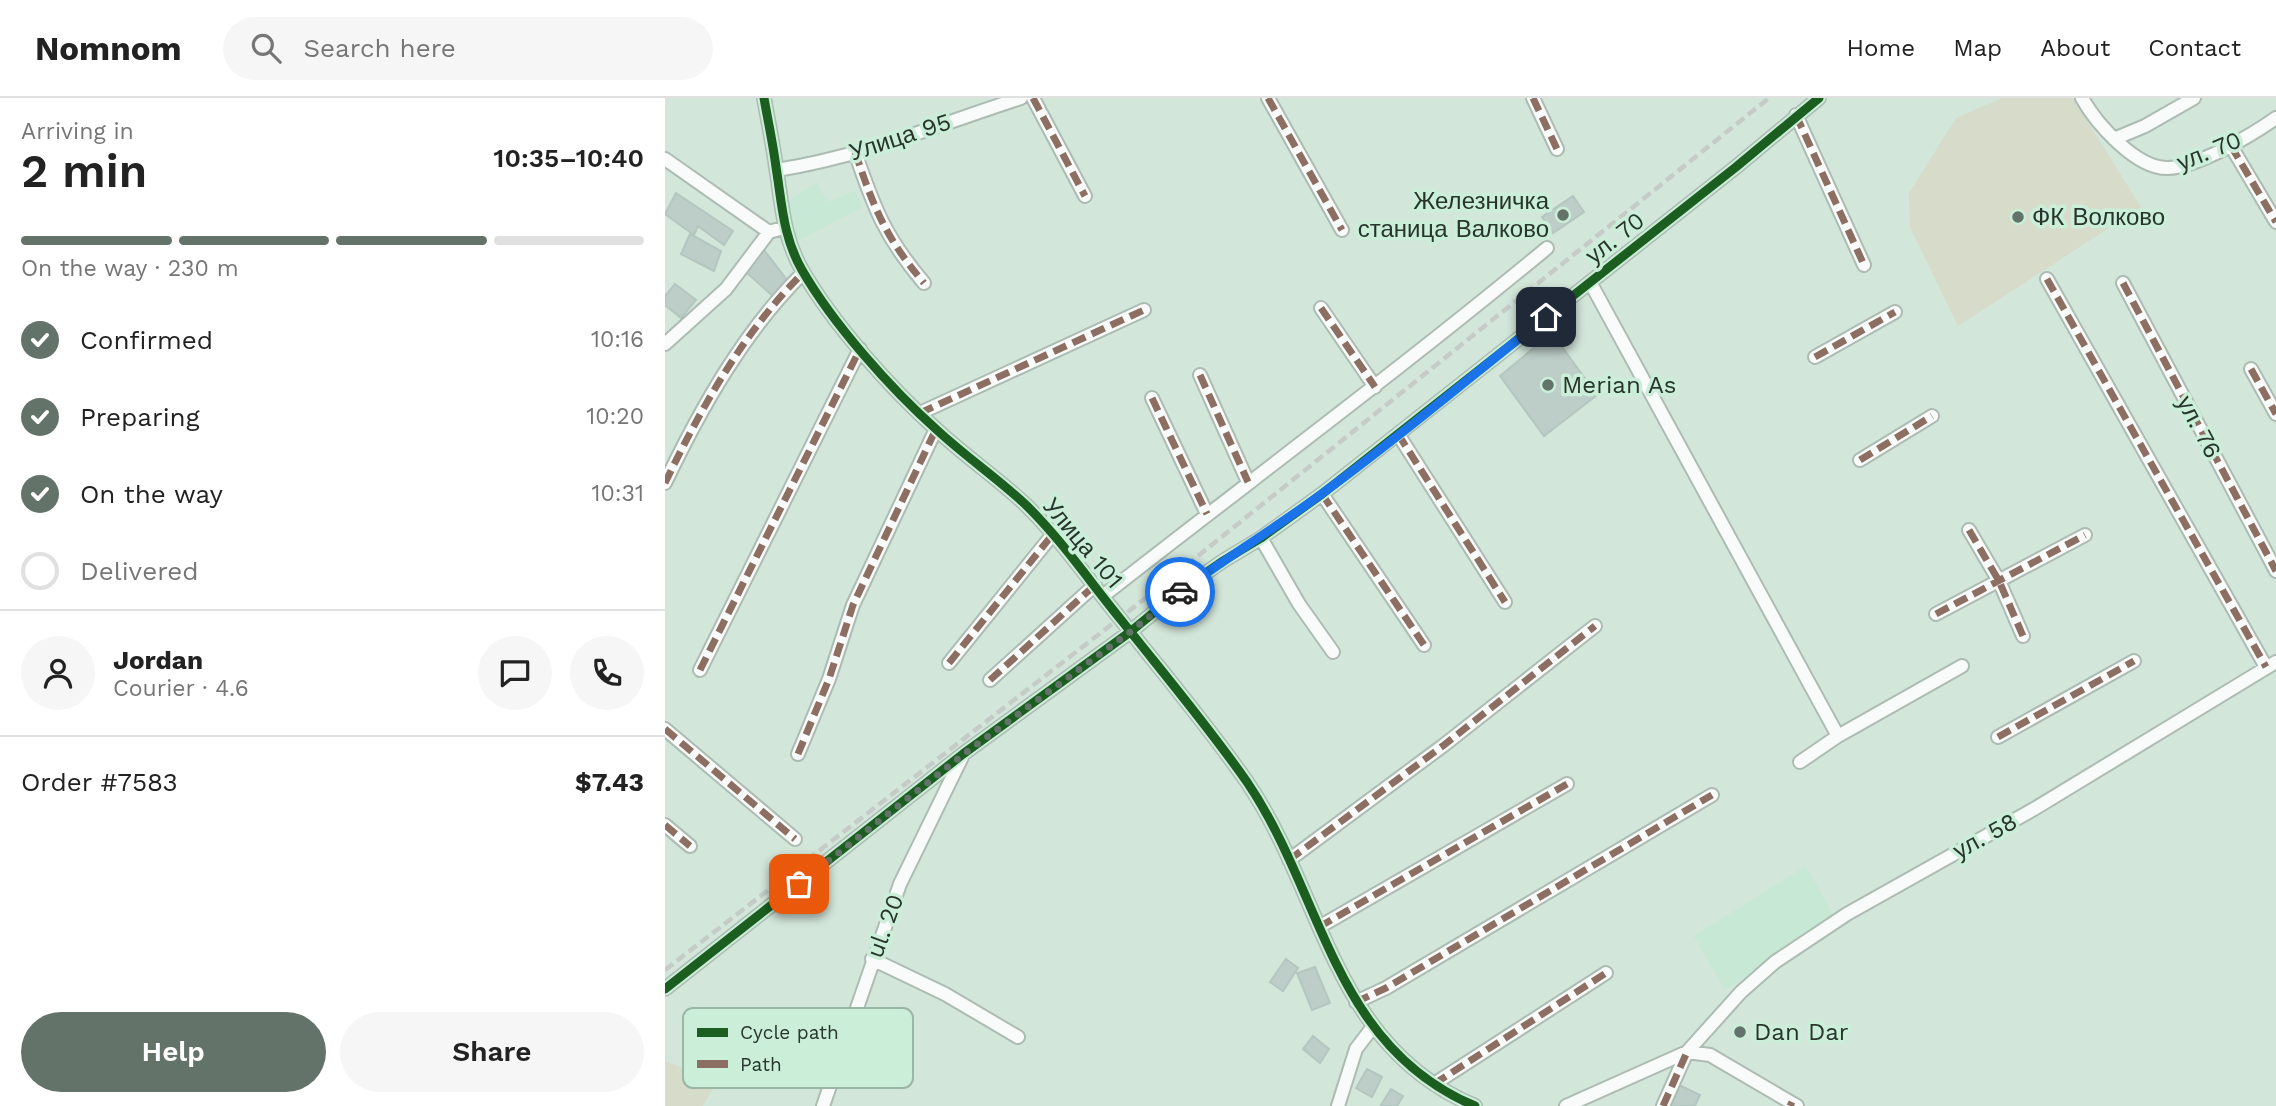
<!DOCTYPE html>
<html lang="en">
<head>
<meta charset="utf-8">
<style>
  body { margin:0; font-family:"Work Sans",sans-serif; background:#f6f6f6; color:#222; height:100vh; display:flex; flex-direction:column; font-size:26px; white-space:nowrap }
  * { box-sizing:border-box; margin:0 }
  p { font-size:23px; color:#767676 }
  .icon { flex:none; width:38px; height:38px; fill:none; stroke:currentColor; stroke-width:2; stroke-linecap:round; stroke-linejoin:round }
  .map { position:relative; flex:1; overflow:hidden }
  .details { display:flex; flex-direction:column; background:#fff; width:665px }
  .details>* { flex:none }
  .pin { position:absolute; display:grid; place-items:center; width:60px; height:60px; color:#fff; margin:-30px; border-radius:14px; box-shadow:0 4px 10px #0006 }
  .courier { position:absolute; display:grid; place-items:center; width:70px; height:70px; margin:-35px; border:5px solid #1a73e8; border-radius:50%; background:#fff; color:#222; box-shadow:0 2px 9px #0007 }
  .headline em { font-style:normal; font-weight:600 }
  .headline div { display:flex; flex-direction:column-reverse }
  .headline { display:flex; align-items:center; justify-content:space-between; height:119px; padding:0 21px }
  h1 { font-size:46px; font-weight:600; line-height:52px }
  .bar { display:grid; grid-template-columns:repeat(4,1fr); gap:10px 7px; align-content:center; height:84px; padding:0 21px }
  .bar i { height:9px; border-radius:5px; background:#e0e0e0 }
  .bar .current { background:#63736a }
  .bar p { grid-column:span 4 }
  .line { display:flex; align-items:center; gap:18px; padding:0 21px; border-top:2px solid #e0e0e0 }
  .line div { flex:1 }
  .round { display:grid; place-items:center; flex:none; width:74px; height:74px; border-radius:37px; background:#f6f6f6 }
  ol { padding:0 21px; list-style:none }
  li { display:flex; align-items:center; gap:21px; height:77px }
  li p { margin-inline-start:auto }
  li .icon { padding:7px; border-radius:50%; background:#63736a; color:#fff; stroke-width:4 }
  li:last-child { color:#767676 }
  li i { width:38px; height:38px; border:4px solid #e0e0e0; border-radius:50% }
  .button { display:flex; gap:14px; margin-top:auto; padding:14px 21px }
  .button a { flex:1; height:80px; border-radius:42px; background:#63736a; color:#fff; font-size:28px; font-weight:600; line-height:80px; text-align:center }
  .button a+a { background:#f6f6f6; color:#222 }
  header { display:flex; align-items:center; gap:42px; box-sizing:border-box; height:98px; padding:0 35px; background:#fff; border-bottom:2px solid #e0e0e0 }
  header strong { font-size:33px }
  nav { display:flex; gap:38px; margin-inline-start:auto; font-size:24px }
  .search { width:490px; height:63px; background:#f6f6f6; display:flex; align-items:center; gap:18px; box-sizing:border-box; padding:0 24px; border-radius:38px; color:#767676; font-size:26px }
  main { display:flex; flex:1; min-height:0 }
  .map>svg:first-child { display:block }
  .built { fill:#c7e8d4 }
  .green { fill:#d6dbca }
  .building { fill:#bdcec8; stroke:#b4c6c0; stroke-width:2 }
  .lines { fill:none; stroke-linecap:round; stroke-linejoin:round }
  .minor-casing { stroke:#adbcb3; stroke-width:16 }
  .minor { stroke:#f8fbf9; stroke-width:12 }
  .rail { stroke:#c5cbc7; stroke-width:4.5; stroke-dasharray:10 5; stroke-linecap:butt }
  .quiet { stroke:#8d6e63; stroke-width:7; stroke-dasharray:14 7; stroke-linecap:butt }
  .cycleway-casing { stroke:#cbeed9; stroke-width:13 }
  .cycleway { stroke:#1b5e20; stroke-width:9 }
  .done { stroke:#63736a; stroke-width:7; stroke-dasharray:0 12.6 }
  .route { stroke:#1a73e8; stroke-width:9 }
  .poi-dot { fill:#63736a; stroke:#cbeed9; stroke-width:2.5 }
  .labels { text-anchor:middle; dominant-baseline:central; stroke-width:7; stroke-linejoin:round; paint-order:stroke }
  .street-label { font-size:24px; fill:#27352d; stroke:#cbeed9 }
  .poi-label { font-size:24px; fill:#27352d; stroke:#cbeed9; text-anchor:start }
  .key { fill:#cbeed9; stroke:#9ab6a5; stroke-width:2 }
  .key-label { font-size:19px; fill:#27352d }
</style>
</head>
<body>
<header>
<strong>Nomnom</strong>
<div class="search"><svg class="icon" aria-label="search" viewBox="0 0 24 24"><circle cx="10" cy="10" r="6"/><path d="M15 15l6 6"/></svg>Search here</div>
<nav><a>Home</a><a>Map</a><a>About</a><a>Contact</a></nav>
</header>
<main>
<section class="details">
<div class="headline"><div><h1>2 min</h1><p>Arriving in</p></div><em>10:35–10:40</em></div>
<div class="bar"><i class="current"></i><i class="current"></i><i class="current"></i><i></i><p>On the way · 230 m</p></div>
<ol>
<li><svg class="icon" aria-label="check" viewBox="0 0 24 24"><path d="M5 12l5 5 9-10"/></svg>Confirmed<p>10:16</p></li>
<li><svg class="icon" aria-label="check" viewBox="0 0 24 24"><path d="M5 12l5 5 9-10"/></svg>Preparing<p>10:20</p></li>
<li><svg class="icon" aria-label="check" viewBox="0 0 24 24"><path d="M5 12l5 5 9-10"/></svg>On the way<p>10:31</p></li>
<li><i></i>Delivered</li>
</ol>
<div class="line" style="height:126px"><a class="round"><svg class="icon" aria-label="person" viewBox="0 0 24 24"><circle cx="12" cy="8" r="4"/><path d="M4 21q1-7 8-7t8 7"/></svg></a><div><b>Jordan</b><p>Courier · 4.6</p></div><a class="round"><svg class="icon" aria-label="chat" viewBox="0 0 24 24"><path d="M4 5h16v11H9l-5 4z"/></svg></a><a class="round"><svg class="icon" aria-label="phone" viewBox="0 0 24 24"><path d="M5 4h4l2 5-3 2q2 4 5 5l2-3 5 2v4C11 20 4 13 5 4z"/></svg></a></div>
<div class="line" style="height:91px"><div>Order #7583</div><b>$7.43</b></div>
<div class="button"><a>Help</a><a>Share</a></div>
</section>
<div class="map">
<svg width="1611" height="1008" viewBox="0 0 1611 1008">
  <rect width="100%" height="100%" fill="#d3e6da"/>
  <path class="built" d="M152 84 162 104 190 93 198 109 130 144 121 104Z
    M1141 768 1169 817 1060 892 1029 838Z"/>
  <path class="green" d="M1337 0H1408L1476 109 1293 228 1245 129 1244 95 1291 20Z
    M0 963 51 984 38 1008H0Z"/>
  <path class="building" d="M11 95 68 133 59 147 33 128 29 137 0 116Z
    M908 98 919 114 888 135 877 119Z
    M25 136 56 153 49 173 16 156Z
    M99 152 126 187 112 202 81 174Z
    M10 186 31 202 16 220 0 207V198Z
    M887 235 932 297 879 338 835 278Z
    M621 861 633 870 618 893 605 884Z
    M650 869 665 905 647 912 632 875Z
    M648 938 664 951 655 965 638 951Z
    M702 971 717 979 707 999 691 990Z
    M1014 987 1035 997 1030 1008H1006Z
    M726 991 738 998 732 1008H718L716 1007Z"/>
  <g class="lines">
    <defs>
      <path id="minor" d="M99 0C103 23 108 46 111 69 117 106 118 139 137 172 168 226 226 291 272 332 300 358 332 380 360 406 396 441 425 484 457 523 499 576 543 628 582 684 659 797 667 948 810 1008
        M368 0 420 98
        M603 0 677 132
        M868 0 892 51
        M1417 0C1431 25 1471 71 1503 70 1533 69 1587 37 1611 20
        M1131 17 1199 167
        M1449 41 1480 28 1529 0
        M1566 48 1611 124
        M190 54C209 110 220 139 259 185
        M0 61 104 134
        M112 72C196 59 275 26 356 0
        M1382 181 1601 569
        M925 184 1173 638
        M1458 185 1611 473
        M656 210 710 289
        M0 246 61 191 104 134 118 130
        M1150 259 1230 214
        M1586 271 1611 316
        M535 277 583 384
        M487 300 542 416
        M255 315 479 212
        M733 336 840 504
        M1195 362 1267 318
        M0 385C36 310 79 233 138 175
        M657 396 759 547
        M1304 432 1334 483 1358 538
        M596 440 634 506 668 554
        M438 498C586 382 737 270 882 150
        M1271 516 1420 437
        M284 565 388 436
        M35 572 195 251
        M325 582 430 487
        M0 631 130 741
        M1333 639 1469 563
        M133 656 164 581 188 507 271 331
        M1135 664 1173 638 1297 568
        M0 727 25 748
        M624 762 779 647 930 528
        M654 829 902 686
        M207 861 280 896 353 939
        M0 891 298 656 465 534 515 493 558 463 596 440 657 396 1071 69 1154 0
        M691 904 721 890 1047 697
        M769 986 941 875
        M158 1008 235 786 297 659
        M673 1008 691 951 707 930
        M901 1008 1022 954 1045 957 1132 1008
        M998 1008 1022 954 1076 894 1110 864 1182 816 1369 711 1611 564"/>
    </defs>
    <use href="#minor" class="minor-casing"/>
    <use href="#minor" class="minor"/>
    <path class="rail" d="M0 872 473 506 1104 0"/>
    <path class="quiet" d="M368 0 420 98
      M603 0 677 132
      M868 0 892 51
      M1131 17 1199 167
      M1566 48 1611 124
      M190 54C209 110 220 139 259 185
      M1382 181 1601 569
      M1458 185 1611 473
      M656 210 710 289
      M1150 259 1230 214
      M1586 271 1611 316
      M535 277 583 384
      M487 300 542 416
      M255 315 479 212
      M733 336 840 504
      M1195 362 1267 318
      M0 385C36 310 79 233 138 175
      M657 396 759 547
      M1304 432 1334 483 1358 538
      M1271 516 1420 437
      M284 565 388 436
      M35 572 195 251
      M325 582 430 487
      M0 631 130 741
      M1333 639 1469 563
      M133 656 164 581 188 507 271 331
      M0 727 25 748
      M624 762 779 647 930 528
      M654 829 902 686
      M691 904 721 890 1047 697
      M769 986 941 875
      M998 1008 1022 954
      M1125 1008 1127 1004"/>
    <defs>
      <path id="cycleway" d="M99 0C103 23 108 46 111 69 117 106 118 139 137 172 168 226 226 291 272 332 300 358 332 380 360 406 396 441 425 484 457 523 499 576 543 628 582 684 659 797 667 948 810 1008
        M0 891 298 656 465 534 515 493 558 463 596 440 657 396 1071 69 1154 0"/>
    </defs>
    <use href="#cycleway" class="cycleway-casing"/>
    <use href="#cycleway" class="cycleway"/>
  </g>
  <g class="lines">
    <path class="done" d="M134 786 299 656 465 534 515 494"/>
    <path class="route" d="M515 494C561 460 609 431 655 397 733 341 806 278 881 219"/>
  </g>
  <g class="poi-dot">
    <circle cx="898" cy="117" r="7"/>
    <circle cx="1353" cy="119" r="7"/>
    <circle cx="883" cy="287" r="7"/>
    <circle cx="1075" cy="934" r="7"/>
  </g>
  <g class="labels">
    <g class="street-label">
      <text transform="translate(235 39) rotate(-18)">Улица 95</text>
      <text transform="translate(1544 53) rotate(-22)">ул. 70</text>
      <text transform="translate(950 140) rotate(-38)">ул. 70</text>
      <text transform="translate(1534 329) rotate(62)">ул. 76</text>
      <text transform="translate(418 445) rotate(50)">Улица 101</text>
      <text transform="translate(1320 738) rotate(-29)">ул. 58</text>
      <text transform="translate(220 828) rotate(-70)">ul. 20</text>
    </g>
    <g class="poi-label">
      <text x="884" y="103" text-anchor="end">Железничка<tspan x="884" dy="28">станица Валково</tspan></text>
      <text x="1367" y="119">ФК Волково</text>
      <text x="897" y="287">Merian As</text>
      <text x="1089" y="934">Dan Dar</text>
    </g>
  </g>
  <rect x="18" y="910" width="230" height="80" rx="10" class="key"/>
  <rect x="32" y="930" width="31" height="9" fill="#1b5e20"/>
  <rect x="32" y="962" width="31" height="8" fill="#8d6e63"/>
  <g class="key-label">
    <text x="75" y="941">Cycle path</text>
    <text x="75" y="973">Path</text>
  </g>
</svg>
<div class="pin" style="left:134px;top:786px;background:#ea580c"><svg class="icon" aria-label="bag" viewBox="0 0 24 24"><path d="M5 8h14l-1 12H6zM9 8a3 3 0 0 1 6 0"/></svg></div>
<div class="pin" style="left:881px;top:219px;background:#1f2937"><svg class="icon" aria-label="home" viewBox="0 0 24 24"><path d="M3 11l9-7 9 7M6 9v11h12V9"/></svg></div>
<div class="courier" style="left:515px;top:494px"><svg class="icon" aria-label="car" viewBox="0 0 24 24"><path d="M5 17H2v-5l4-1 3-4h7l3 4 3 1v5h-3M9 17h6M6 11h13"/><circle cx="7" cy="17" r="2"/><circle cx="17" cy="17" r="2"/></svg></div>
</div>
</main>
</body>
</html>
